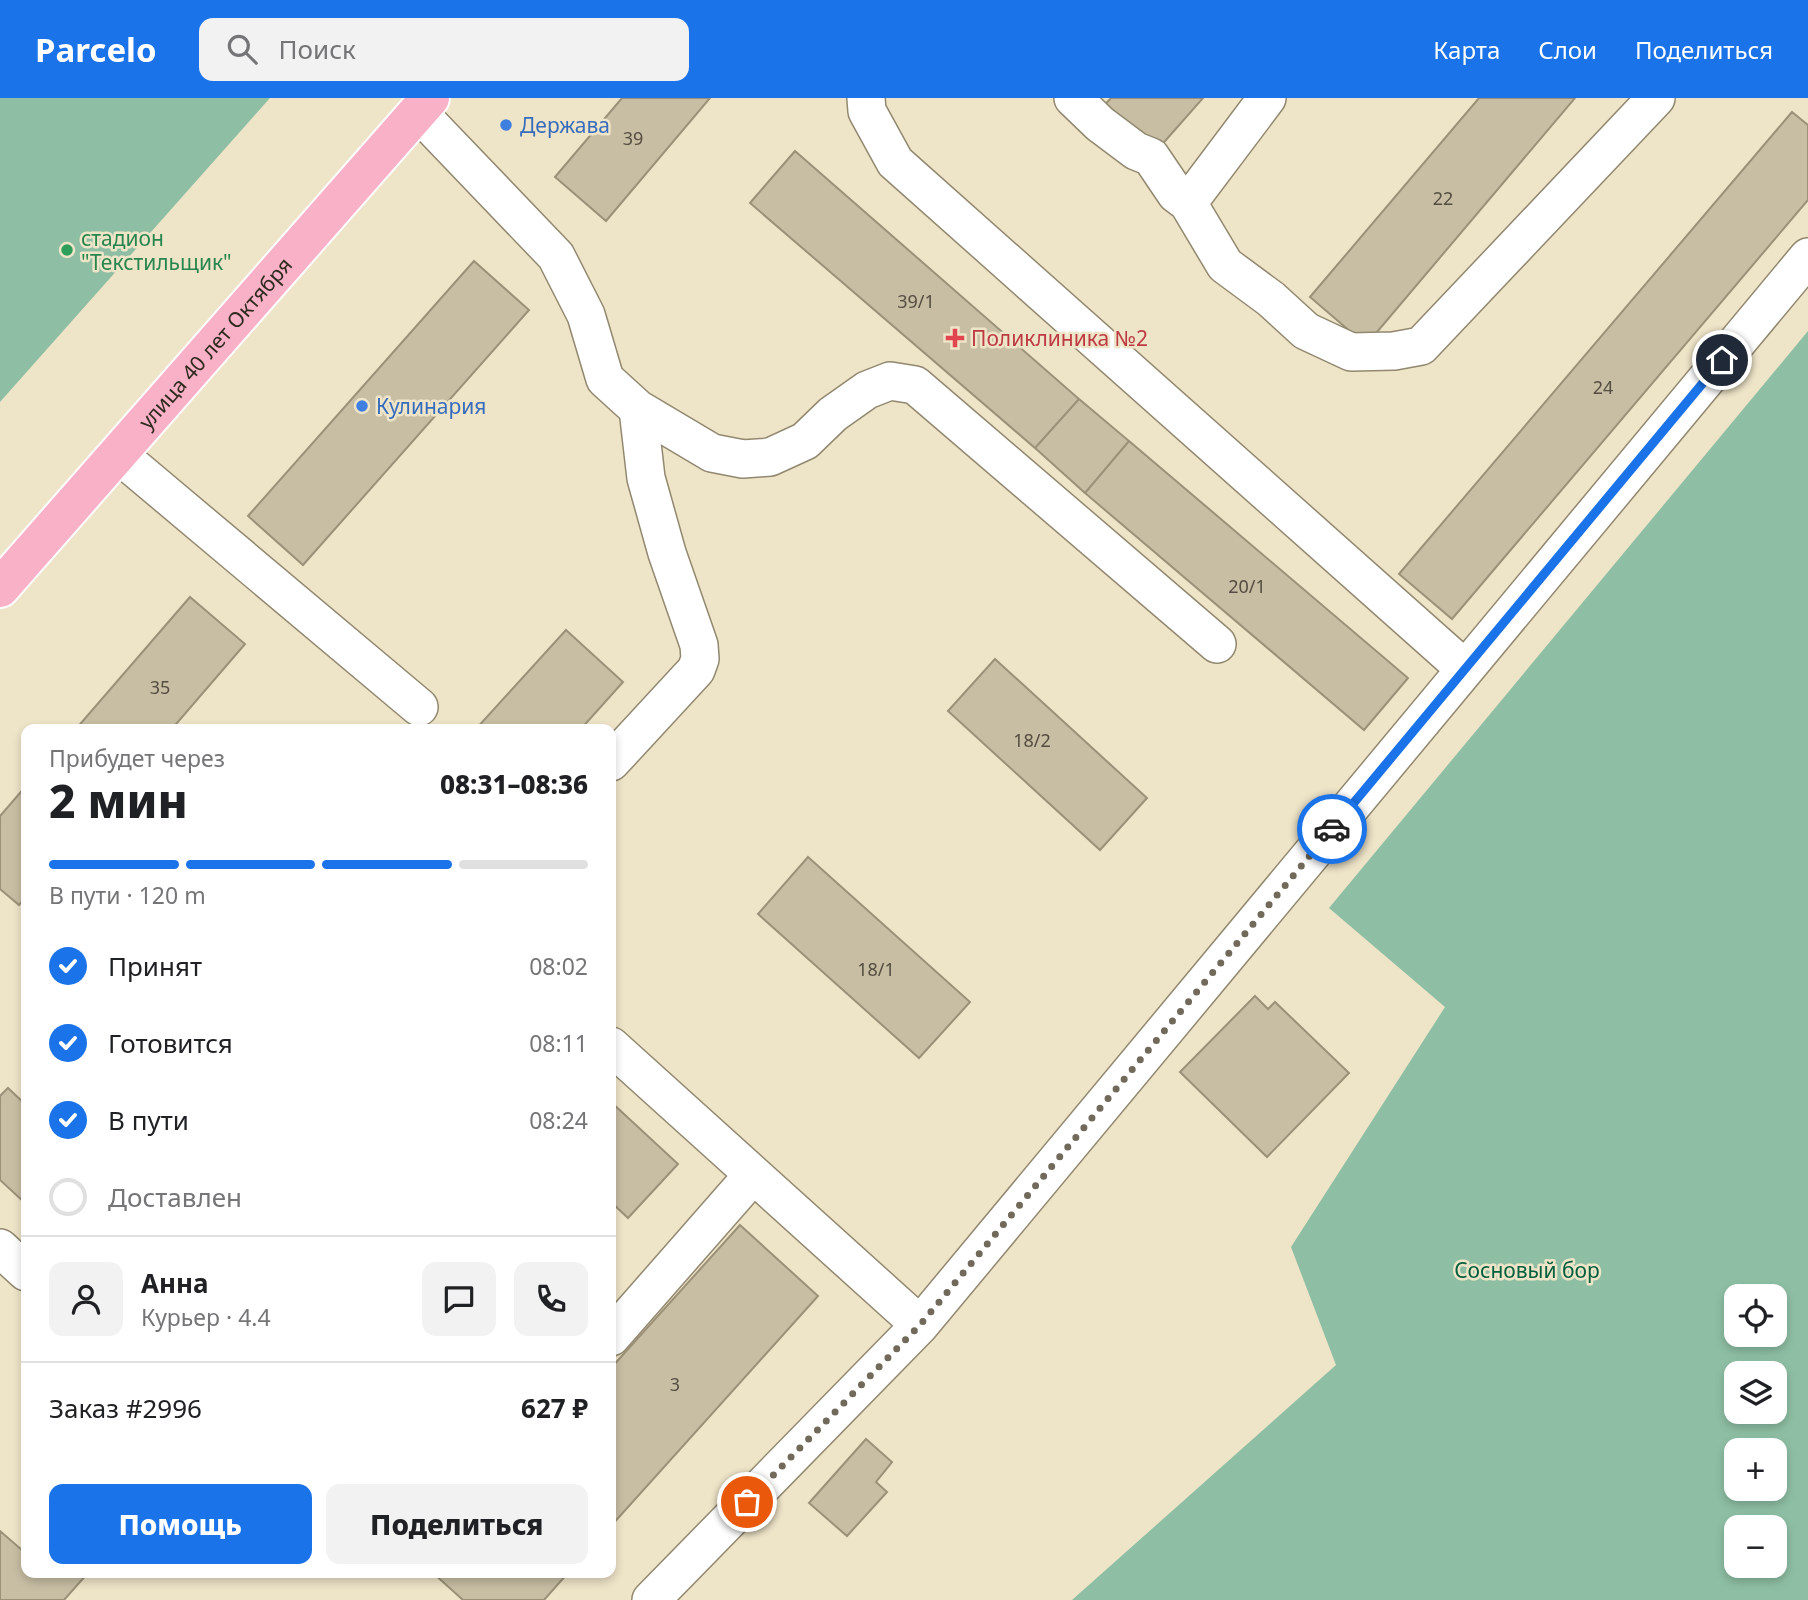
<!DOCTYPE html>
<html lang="ru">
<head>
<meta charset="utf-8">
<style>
  body { margin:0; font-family:"Noto Sans",sans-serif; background:#f2f2f2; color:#202124; height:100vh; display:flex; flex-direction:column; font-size:26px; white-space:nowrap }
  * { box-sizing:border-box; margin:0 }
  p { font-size:23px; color:#757577 }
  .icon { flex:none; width:38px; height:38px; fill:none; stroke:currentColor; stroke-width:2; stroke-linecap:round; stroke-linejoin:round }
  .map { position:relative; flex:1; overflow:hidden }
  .details { position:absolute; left:21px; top:626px; width:595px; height:854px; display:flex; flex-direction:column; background:#fff; border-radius:14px; box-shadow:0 4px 10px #0003 }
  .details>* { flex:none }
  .fabs { position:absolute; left:1724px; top:1186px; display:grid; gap:14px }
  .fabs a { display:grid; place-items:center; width:63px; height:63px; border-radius:14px; background:#fff; box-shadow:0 4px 10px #0003; font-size:35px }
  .pin { position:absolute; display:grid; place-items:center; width:60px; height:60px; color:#fff; margin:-30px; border:4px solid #fff; border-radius:50%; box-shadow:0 2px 7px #0007 }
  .courier { position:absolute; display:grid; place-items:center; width:70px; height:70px; margin:-35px; border:5px solid #1a73e8; border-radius:50%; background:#fff; color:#222; box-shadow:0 2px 9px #0007 }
  .head em { font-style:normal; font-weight:800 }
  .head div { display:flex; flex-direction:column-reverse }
  .head { display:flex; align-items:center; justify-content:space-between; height:119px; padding:0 28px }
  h1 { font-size:46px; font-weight:800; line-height:52px }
  .bar { display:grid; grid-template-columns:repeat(4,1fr); gap:10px 7px; align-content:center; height:84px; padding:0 28px }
  .bar i { height:9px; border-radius:5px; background:#e0e0e0 }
  .bar .current { background:#1a73e8 }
  .bar p { grid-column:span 4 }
  .line { display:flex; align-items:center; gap:18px; padding:0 28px; border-top:2px solid #e0e0e0 }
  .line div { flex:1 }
  .round { display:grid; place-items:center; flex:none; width:74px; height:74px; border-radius:14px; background:#f2f2f2 }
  ol { padding:0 28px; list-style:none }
  li { display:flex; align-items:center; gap:21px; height:77px }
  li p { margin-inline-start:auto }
  li .icon { padding:7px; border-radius:50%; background:#1a73e8; color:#fff; stroke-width:4 }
  li:last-child { color:#757577 }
  li i { width:38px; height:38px; border:4px solid #e0e0e0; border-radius:50% }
  .primary-button { display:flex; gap:14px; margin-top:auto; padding:14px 28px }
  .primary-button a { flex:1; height:80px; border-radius:14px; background:#1a73e8; color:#fff; font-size:28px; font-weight:800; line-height:80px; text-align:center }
  .primary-button a+a { background:#f2f2f2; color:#202124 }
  header { display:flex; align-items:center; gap:42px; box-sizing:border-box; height:98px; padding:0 35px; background:#1a73e8; color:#fff }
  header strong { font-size:33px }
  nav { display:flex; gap:38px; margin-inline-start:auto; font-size:24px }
  .search { width:490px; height:63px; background:#f2f2f2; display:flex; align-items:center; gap:18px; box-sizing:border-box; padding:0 24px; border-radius:14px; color:#757577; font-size:26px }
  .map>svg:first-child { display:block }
  .green { fill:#8ebfa4; fill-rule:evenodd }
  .building { fill:#c8bea4; stroke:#9b9178; stroke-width:2 }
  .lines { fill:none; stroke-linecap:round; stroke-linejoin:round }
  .minor-casing { stroke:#91886f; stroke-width:40 }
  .major-casing { stroke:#fff; stroke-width:42 }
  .minor { stroke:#fff; stroke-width:37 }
  .major { stroke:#f8b1c6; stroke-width:38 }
  .done { stroke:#716a5a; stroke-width:7; stroke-dasharray:0 12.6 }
  .route { stroke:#1a73e8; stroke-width:9 }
  .shop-dot { fill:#3f7fe0; stroke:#eee4c8; stroke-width:2.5 }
  .leisure-dot { fill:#2e9e5b; stroke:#eee4c8; stroke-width:2.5 }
  .health-dot { fill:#e0444e; stroke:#eee4c8; stroke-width:2.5 }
  .labels { text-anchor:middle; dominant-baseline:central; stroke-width:5; stroke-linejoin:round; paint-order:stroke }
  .number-label { font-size:18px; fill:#544e40 }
  .shop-label { font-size:21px; fill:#366cbe; stroke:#eee4c8; text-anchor:start }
  .leisure-label { font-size:21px; fill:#27864d; stroke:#eee4c8; text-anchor:start }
  .health-label { font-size:21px; fill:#be3a42; stroke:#eee4c8; text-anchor:start }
  .street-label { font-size:21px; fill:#2d291e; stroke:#eee4c8 }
  .park-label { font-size:21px; fill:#03603e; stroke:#eee4c8 }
</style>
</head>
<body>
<header>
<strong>Parcelo</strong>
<div class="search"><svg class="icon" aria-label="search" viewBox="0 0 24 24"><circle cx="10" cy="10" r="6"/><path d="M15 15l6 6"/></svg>Поиск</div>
<nav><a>Карта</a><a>Слои</a><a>Поделиться</a></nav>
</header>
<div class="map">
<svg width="1808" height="1502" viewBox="0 0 1808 1502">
  <rect width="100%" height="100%" fill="#eee4c8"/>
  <path class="green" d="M0 0H270L0 304Z
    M1808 233V1502H1072L1336 1267 1291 1149 1445 909 1329 810ZM1736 1199H1774V1237H1736ZM1736 1276H1774V1314H1736ZM1736 1353H1774V1391H1736ZM1736 1430H1774V1468H1736Z"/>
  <path class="building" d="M622 0H710L606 123 555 79Z
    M1111 0H1203L1151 59 1099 13Z
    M1479 0H1575L1366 247 1310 199Z
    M1792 14 1808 27V102L1452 521 1399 476Z
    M795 53 1079 301 1035 350 750 105Z
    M474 163 529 212 303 467 248 418Z
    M1079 301 1129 343 1085 395 1035 350Z
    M1129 343 1408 580 1364 632 1085 395Z
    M190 499 245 546 171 632H75Z
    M566 532 623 584 580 632H475Z
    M995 561 1147 700 1100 752 948 613Z
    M26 688V798L19 807 0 791V718Z
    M808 759 970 904 919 960 758 816Z
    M1255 898 1268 911 1275 904 1349 975 1267 1059 1180 974Z
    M8 990 26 1007V1106L0 1082V998Z
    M611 1004 678 1066 628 1120 611 1104Z
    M740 1127 818 1198 611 1428V1270Z
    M866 1341 892 1364 876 1384 887 1394 847 1438 809 1405Z
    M0 1433 23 1453 26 1450V1475H88L64 1502H0Z
    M433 1475H568L544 1502H463Z"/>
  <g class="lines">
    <defs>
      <path id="minor" d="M866 0 867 13 895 64 1465 571
        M1073 0 1100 26 1136 53 1151 59 1176 96 1188 105 1225 167 1271 201 1306 233 1351 254 1394 253 1421 248 1656 0
        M418 14 556 158 586 217 605 281 638 311 646 380 667 455 699 547 700 561 696 572 611 664
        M1188 105 1267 0
        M638 311 712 355 743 361 770 359 805 343 833 316 867 292 890 283 915 287 1217 546
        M118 356 419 609
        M611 948 920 1227 1808 159
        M0 1150 26 1174
        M611 1239 753 1077
        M651 1502 920 1227"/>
      <g id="major">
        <path id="s1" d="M0 490 430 0"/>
      </g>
    </defs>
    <use href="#minor" class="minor-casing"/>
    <use href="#major" class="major-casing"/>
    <use href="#minor" class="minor"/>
    <use href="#major" class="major"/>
  </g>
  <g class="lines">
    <path class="done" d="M747 1404 920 1227 1332 731"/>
    <path class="route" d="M1332 731 1722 262"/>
  </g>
  <g class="shop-dot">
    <circle cx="506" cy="27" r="7"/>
    <circle cx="362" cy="308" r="7"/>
  </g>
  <circle class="leisure-dot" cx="67" cy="152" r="7"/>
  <path class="health-dot" d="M951.5 229.5h7v7h7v7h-7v7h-7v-7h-7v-7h7z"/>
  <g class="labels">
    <g class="number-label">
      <text x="633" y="40">39</text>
      <text x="1443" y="100">22</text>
      <text x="916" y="203">39/1</text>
      <text x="1603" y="289">24</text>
      <text x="1247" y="488">20/1</text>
      <text x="160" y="589">35</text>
      <text x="1032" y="642">18/2</text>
      <text x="876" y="871">18/1</text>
      <text x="675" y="1286">3</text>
    </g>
    <g class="shop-label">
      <text x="520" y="27">Держава</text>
      <text x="376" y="308">Кулинария</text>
    </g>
    <g class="leisure-label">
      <text x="81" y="140">стадион<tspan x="81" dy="24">"Текстильщик"</tspan></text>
    </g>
    <g class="health-label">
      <text x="971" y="240">Поликлиника №2</text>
    </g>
    <g class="street-label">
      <text stroke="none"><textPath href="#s1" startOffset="326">улица 40 лет Октября</textPath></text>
    </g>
    <g class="park-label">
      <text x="1527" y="1172">Сосновый бор</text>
    </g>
  </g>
</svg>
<div class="fabs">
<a><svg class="icon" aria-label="locate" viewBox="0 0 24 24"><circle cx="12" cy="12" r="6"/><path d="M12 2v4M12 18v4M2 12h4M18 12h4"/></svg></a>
<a><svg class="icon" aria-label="layers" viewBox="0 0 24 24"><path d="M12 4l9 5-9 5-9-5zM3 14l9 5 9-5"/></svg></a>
<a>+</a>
<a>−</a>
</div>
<div class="pin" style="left:747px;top:1404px;background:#ea580c"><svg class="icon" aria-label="bag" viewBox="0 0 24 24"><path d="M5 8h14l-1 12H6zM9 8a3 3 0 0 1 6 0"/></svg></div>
<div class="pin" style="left:1722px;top:262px;background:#1f2937"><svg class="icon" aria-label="home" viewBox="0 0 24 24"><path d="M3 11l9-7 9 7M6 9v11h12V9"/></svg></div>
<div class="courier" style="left:1332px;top:731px"><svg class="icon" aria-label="car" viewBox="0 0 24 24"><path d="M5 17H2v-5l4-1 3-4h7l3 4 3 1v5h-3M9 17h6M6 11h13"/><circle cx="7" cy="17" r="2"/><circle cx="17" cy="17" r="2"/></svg></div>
<section class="details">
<div class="head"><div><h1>2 мин</h1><p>Прибудет через</p></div><em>08:31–08:36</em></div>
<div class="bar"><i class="current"></i><i class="current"></i><i class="current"></i><i></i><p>В пути · 120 m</p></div>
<ol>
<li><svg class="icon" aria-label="check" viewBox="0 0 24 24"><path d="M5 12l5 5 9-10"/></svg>Принят<p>08:02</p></li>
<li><svg class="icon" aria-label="check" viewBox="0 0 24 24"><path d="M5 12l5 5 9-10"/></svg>Готовится<p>08:11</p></li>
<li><svg class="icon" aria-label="check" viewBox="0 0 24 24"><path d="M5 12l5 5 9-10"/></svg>В пути<p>08:24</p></li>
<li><i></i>Доставлен</li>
</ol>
<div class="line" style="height:126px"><a class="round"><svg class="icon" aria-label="person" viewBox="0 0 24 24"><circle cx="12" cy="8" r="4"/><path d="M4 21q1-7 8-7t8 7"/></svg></a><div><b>Анна</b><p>Курьер · 4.4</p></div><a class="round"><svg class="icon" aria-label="chat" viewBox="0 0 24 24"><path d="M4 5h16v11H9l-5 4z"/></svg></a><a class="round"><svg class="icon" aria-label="phone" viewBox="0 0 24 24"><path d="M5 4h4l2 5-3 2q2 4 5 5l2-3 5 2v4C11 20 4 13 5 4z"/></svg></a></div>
<div class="line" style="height:91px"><div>Заказ #2996</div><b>627 ₽</b></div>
<div class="primary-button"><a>Помощь</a><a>Поделиться</a></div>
</section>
</div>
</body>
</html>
